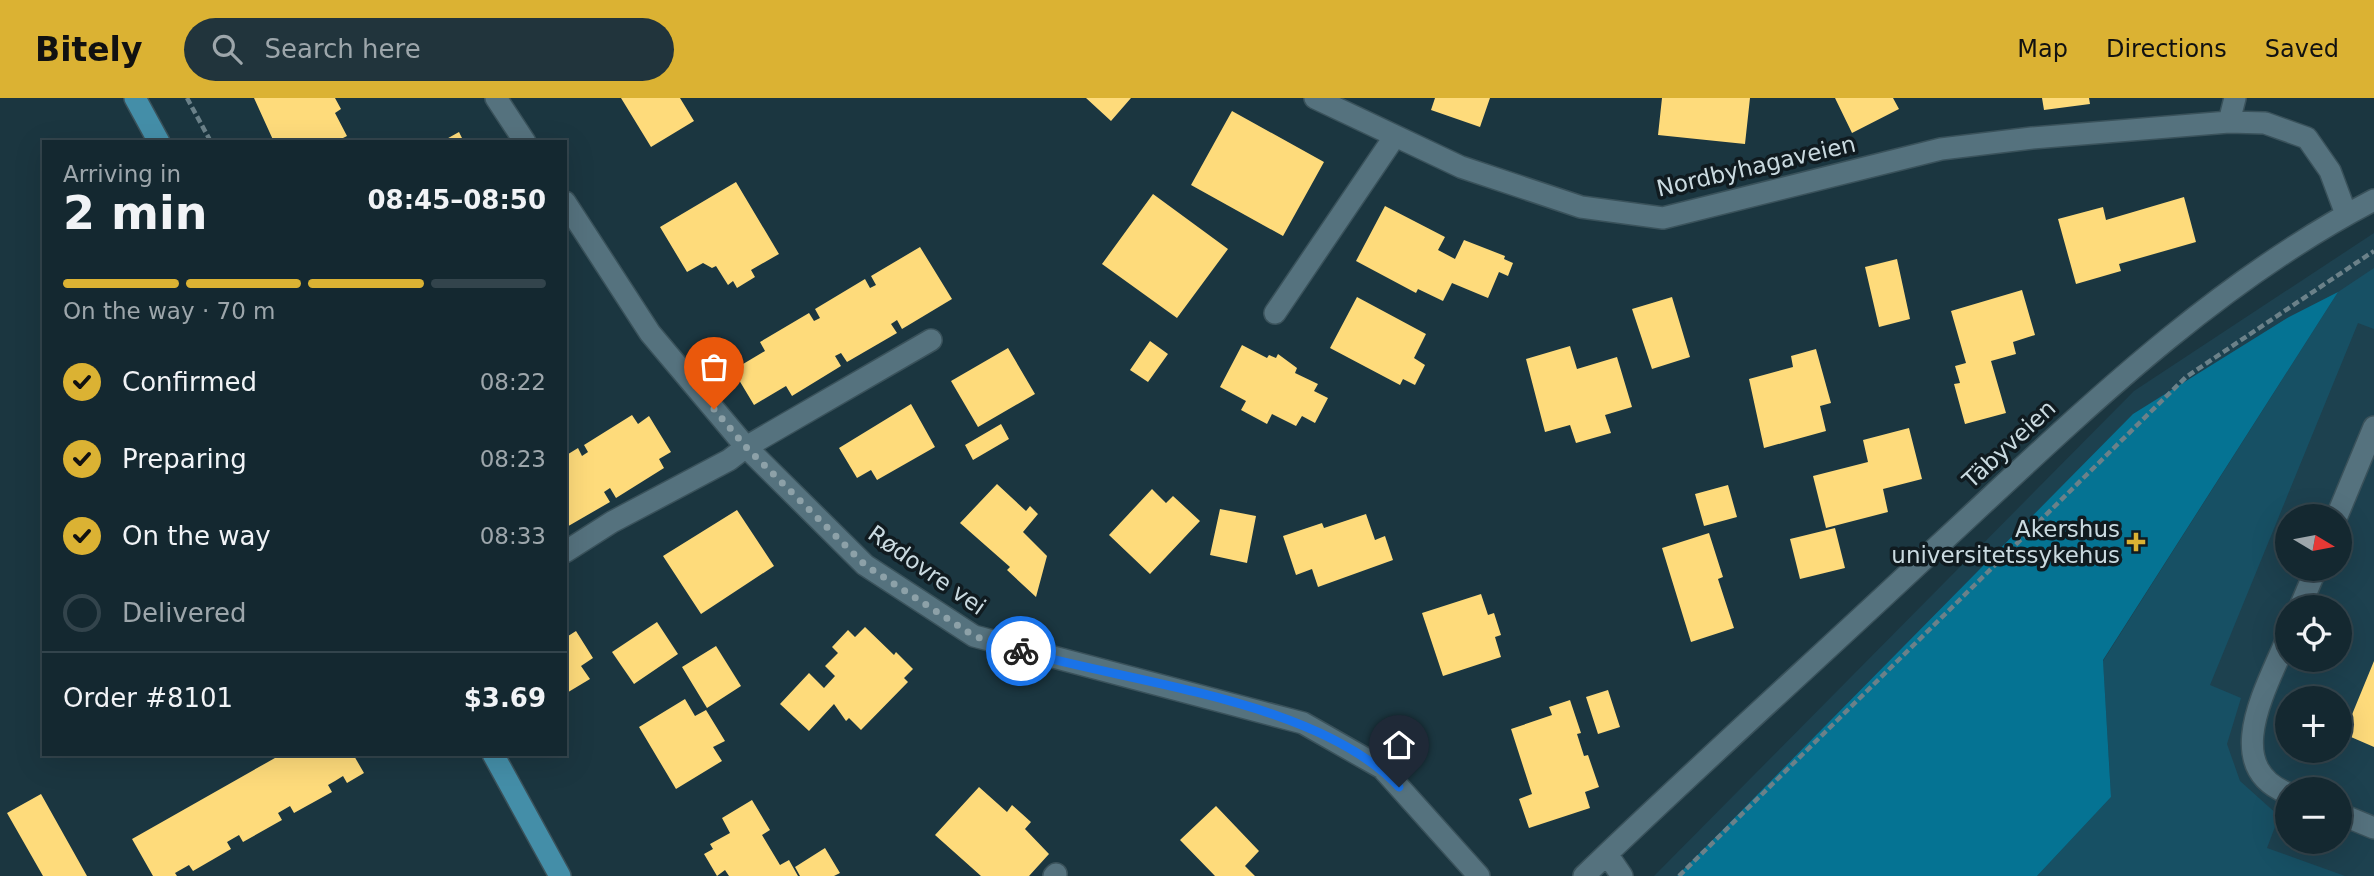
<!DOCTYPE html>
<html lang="en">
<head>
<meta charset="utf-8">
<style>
  body { margin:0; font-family:"DejaVu Sans",sans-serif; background:#21343c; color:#f1f3f6; height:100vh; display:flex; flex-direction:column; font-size:26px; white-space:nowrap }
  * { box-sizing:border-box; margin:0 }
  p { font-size:23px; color:#9da6ab }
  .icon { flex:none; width:38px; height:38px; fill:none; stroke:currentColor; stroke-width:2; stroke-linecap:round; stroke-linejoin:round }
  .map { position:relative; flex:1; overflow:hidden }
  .drawer { position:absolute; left:42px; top:42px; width:525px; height:616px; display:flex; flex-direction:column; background:#142830; border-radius:0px; box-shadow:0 7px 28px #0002,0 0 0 2px #33444c }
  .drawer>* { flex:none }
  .needle { width:46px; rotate:100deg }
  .tools { position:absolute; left:2275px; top:406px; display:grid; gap:14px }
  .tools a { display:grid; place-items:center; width:77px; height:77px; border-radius:50%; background:#142830; box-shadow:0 7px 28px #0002,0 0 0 2px #33444c; font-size:35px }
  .pin { position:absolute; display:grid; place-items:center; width:60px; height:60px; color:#fff; margin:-72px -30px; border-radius:50% 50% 50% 0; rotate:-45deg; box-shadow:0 0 7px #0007 }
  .pin .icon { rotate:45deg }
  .courier { position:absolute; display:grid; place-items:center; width:70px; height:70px; margin:-35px; border:5px solid #1a73e8; border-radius:50%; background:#fff; color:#222; box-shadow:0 2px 9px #0007 }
  .headline em { font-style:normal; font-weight:800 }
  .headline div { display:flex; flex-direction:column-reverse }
  .headline { display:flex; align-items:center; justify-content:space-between; height:119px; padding:0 21px }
  h1 { font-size:46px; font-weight:800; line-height:52px }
  .bar { display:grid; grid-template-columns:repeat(4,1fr); gap:10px 7px; align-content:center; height:84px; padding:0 21px }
  .bar i { height:9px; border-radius:5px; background:#33444c }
  .bar .on { background:#dbb233 }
  .bar p { grid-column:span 4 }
  .line { display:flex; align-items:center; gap:18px; padding:0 21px; border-top:2px solid #33444c }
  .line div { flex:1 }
  ol { padding:0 21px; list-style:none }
  li { display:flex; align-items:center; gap:21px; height:77px }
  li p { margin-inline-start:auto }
  li .icon { padding:7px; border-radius:50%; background:#dbb233; color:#111; stroke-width:4 }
  li:last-child { color:#9da6ab }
  li i { width:38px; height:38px; border:4px solid #33444c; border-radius:50% }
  header { display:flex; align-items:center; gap:42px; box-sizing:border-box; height:98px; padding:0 35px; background:#dbb233; color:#111 }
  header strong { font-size:33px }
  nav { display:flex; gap:38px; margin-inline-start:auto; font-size:24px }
  .search { width:490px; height:63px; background:#21343c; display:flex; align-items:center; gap:18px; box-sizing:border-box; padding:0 24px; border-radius:38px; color:#9da6ab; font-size:26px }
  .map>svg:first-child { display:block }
  .built { fill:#1d414f; fill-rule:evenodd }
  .green { fill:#175064 }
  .forest { fill:#057393 }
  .building { fill:#fedb7b }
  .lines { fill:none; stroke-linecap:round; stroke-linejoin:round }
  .minor-casing { stroke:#3a525b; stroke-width:24 }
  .major-casing { stroke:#3a525b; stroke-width:24 }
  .path { stroke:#6b8189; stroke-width:4.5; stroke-dasharray:7 3.5; stroke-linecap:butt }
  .minor { stroke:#55727e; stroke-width:21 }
  .major { stroke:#448ea8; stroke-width:21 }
  .done { stroke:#8da1a8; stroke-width:7; stroke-dasharray:0 12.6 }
  .route { stroke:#1a73e8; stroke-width:9 }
  .poi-dot { fill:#dbb233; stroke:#101b20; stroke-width:2.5 }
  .labels { text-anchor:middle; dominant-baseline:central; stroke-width:7; stroke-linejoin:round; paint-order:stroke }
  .street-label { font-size:23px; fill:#cadae0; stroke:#101b20 }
  .poi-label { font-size:23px; fill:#cadae0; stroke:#101b20; text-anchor:end }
</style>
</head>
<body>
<header>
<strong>Bitely</strong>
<div class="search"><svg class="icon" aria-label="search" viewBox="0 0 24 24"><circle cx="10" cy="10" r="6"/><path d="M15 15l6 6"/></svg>Search here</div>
<nav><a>Map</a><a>Directions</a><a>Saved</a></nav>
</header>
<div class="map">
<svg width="2374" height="778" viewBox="0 0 2374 778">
  <rect width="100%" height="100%" fill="#1b3640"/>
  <path class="built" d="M2374 135V778H1654L2134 293ZM2287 418H2340V471H2287ZM2287 509H2340V562H2287ZM2287 600H2340V653H2287ZM2287 691H2340V744H2287Z"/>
  <path class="green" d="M2374 170V231L2358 225 2210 587 2241 600 2227 646 2240 683 2279 718 2267 750 2345 778H2037L2111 699 2103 563 2338 194Z"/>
  <path class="forest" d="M2338 194 2103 562 2111 699 2037 778H1677L2133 316 2289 219Z"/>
  <path class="building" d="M254 0H335L341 11 335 15 347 38 341 41 343 44H274Z
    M621 0H680L694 23 651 49Z
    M1086 0H1131L1111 23Z
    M1435 0H1490L1480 29 1431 12Z
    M1662 0H1750L1745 46 1658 37Z
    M1835 0H1893L1899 11 1852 35Z
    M2042 0H2089L2090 6 2044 12Z
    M1232 13 1324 64 1283 138 1191 87Z
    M459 34 464 44H441Z
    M736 84 779 156 751 172 755 179 737 190 733 183 728 187 716 168 712 170 703 165 687 174 660 129Z
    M1153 96 1228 151 1177 220 1102 166Z
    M2184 99 2196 144 2119 166 2121 173 2076 186 2058 121 2103 109 2106 122Z
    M1385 108 1445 139 1438 152 1455 161 1464 142 1505 158 1504 161 1513 165 1508 178 1499 174 1488 200 1452 185 1443 203 1418 191 1416 195 1356 163Z
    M920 149 952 201 902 231 897 222 891 226 897 235 847 264 841 255 835 258 841 268 792 298 786 288 754 307 733 272 765 253 760 244 809 215 814 223 820 220 815 211 865 181 870 190 876 187 871 178Z
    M1897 161 1910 221 1879 229 1865 169Z
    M2022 192 2035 237 2013 244 2016 256 1991 263 2006 315 1965 326 1954 286 1960 285 1955 268 1966 265 1951 213Z
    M1357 199 1426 236 1414 260 1425 267 1415 287 1403 281 1400 287 1330 250Z
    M1672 199 1690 259 1652 271 1632 211Z
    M1150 243 1168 256 1148 284 1130 272Z
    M1242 247 1267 260 1269 257 1276 260 1278 256 1297 270 1295 275 1318 286 1314 293 1328 300 1315 325 1302 318 1296 328 1272 316 1267 326 1241 312 1246 303 1220 289Z
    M1570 248 1577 271 1617 259 1632 309 1605 317 1611 335 1576 345 1570 327 1545 334 1526 261Z
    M1008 250 1035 296 978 329 951 283Z
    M1816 251 1831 305 1820 308 1826 333 1764 350 1749 281 1793 269 1791 258Z
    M911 306 935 349 877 382 871 372 857 380 839 350Z
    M632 317 638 326 649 318 671 354 659 361 664 370 616 400 610 390 604 394 610 404 565 430V358L578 350 582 358 588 354 584 347Z
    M1001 326 1009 341 973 362 965 347Z
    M1909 330 1922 381 1883 391 1888 414 1826 430 1813 378 1868 364 1863 342Z
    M997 386 1026 413 1030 408 1038 416 1023 434 1047 458 1036 499 1007 472 1010 469 960 425Z
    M1728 387 1737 419 1704 428 1695 396Z
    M1152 391 1166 405 1173 398 1200 423 1150 476 1109 437Z
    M1220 411 1256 418 1247 465 1210 457Z
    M737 412 774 468 701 516 663 458Z
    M1366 416 1375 442 1385 438 1393 462 1318 489 1312 471 1296 477 1283 438 1322 425 1324 430Z
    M1835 430 1845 470 1800 481 1790 441Z
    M1709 435 1723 479 1718 481 1734 530 1691 544 1662 450Z
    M1481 496 1488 517 1494 515 1501 537 1495 539 1501 559 1443 578 1422 515Z
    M657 524 678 556 634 586 612 554Z
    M865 529 894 557 896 554 913 571 904 580 908 584 861 632 849 620 846 623 834 606 809 633 780 606 809 575 824 590 835 578 825 568 838 555 832 549 848 532 855 539Z
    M576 533 593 560 581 568 590 581 565 596V540Z
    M716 548 741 588 707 610 682 569Z
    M2374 563V649L2344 636Z
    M1608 592 1620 629 1598 636 1586 599Z
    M685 601 695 618 706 612 725 643 713 649 722 663 676 691 639 629Z
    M1570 602 1581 635 1577 636 1584 658 1588 657 1599 689 1585 694 1590 710 1529 730 1519 701 1532 696 1511 631 1552 617 1549 609Z
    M282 656H353L364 675 347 685 343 678 335 683 328 687 332 694 294 715 290 708 278 715 282 722 243 744 239 737 227 744 231 751 193 773 189 767 175 775 177 778H153L132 741Z
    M979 689 1007 714 1012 707 1031 724 1025 731 1049 756 1029 778H981L935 737Z
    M41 696 87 778H43L7 715Z
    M752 702 770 732 762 737 780 767 789 762 798 778H729L725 772 717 778 704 756 713 751 710 746 730 735 722 720Z
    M1216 708 1259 753 1245 768 1255 778H1215L1180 742Z
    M825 750 840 775 834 778H800L795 769Z"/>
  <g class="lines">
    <defs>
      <path id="minor" d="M496 0 525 44
        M1315 0 1461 69 1581 109 1663 120 1941 51 2032 40 2229 24 2265 25 2307 40 2330 73 2346 116
        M2229 24 2235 0
        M565 104 650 235 746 349 865 467 974 538 1303 625 1382 670 1479 778
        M1275 215 1395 38
        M2337 418 2374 329
        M565 454 612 424 729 362 746 349 931 242
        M2300 509 2316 471
        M2287 540C2269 586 2219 667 2287 695
        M2340 716 2374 730
        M1607 756 1622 778
        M1054 778 1056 776
        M1584 778C1701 665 1822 557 1940 446 2075 321 2210 187 2374 102"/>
      <path id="major" d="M135 0 159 44
        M493 656 560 778"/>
    </defs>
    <use href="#minor" class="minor-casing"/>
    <use href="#major" class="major-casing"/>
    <path class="path" d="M187 0 211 44
      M1679 778 2186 279 2374 153"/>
    <use href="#minor" class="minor"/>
    <use href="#major" class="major"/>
  </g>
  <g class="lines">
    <path class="done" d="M714 311 746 349 865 467 974 538 1021 553"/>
    <path class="route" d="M1021 553C1132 585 1320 603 1399 689"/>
  </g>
  <path class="poi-dot" d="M2132.5 433.5h7v7h7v7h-7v7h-7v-7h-7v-7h7z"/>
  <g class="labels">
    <g class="street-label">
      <text transform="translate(1756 68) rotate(-13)">Nordbyhagaveien</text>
      <text transform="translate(2009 346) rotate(-43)">Täbyveien</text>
      <text transform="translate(927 472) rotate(35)">Rødovre vei</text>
    </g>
    <g class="poi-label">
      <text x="2120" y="431">Akershus<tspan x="2120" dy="26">universitetssykehus</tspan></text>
    </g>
  </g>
</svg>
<div class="tools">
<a><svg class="needle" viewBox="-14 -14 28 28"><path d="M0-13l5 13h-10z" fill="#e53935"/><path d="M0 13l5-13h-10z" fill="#9da6ab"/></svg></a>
<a><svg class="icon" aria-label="locate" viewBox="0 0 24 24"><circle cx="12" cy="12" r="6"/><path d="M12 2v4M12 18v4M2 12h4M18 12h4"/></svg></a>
<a>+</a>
<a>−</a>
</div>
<div class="pin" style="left:714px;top:311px;background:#ea580c"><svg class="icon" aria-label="bag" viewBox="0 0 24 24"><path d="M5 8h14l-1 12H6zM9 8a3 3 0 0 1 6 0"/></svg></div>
<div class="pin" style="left:1399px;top:689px;background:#1f2937"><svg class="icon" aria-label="home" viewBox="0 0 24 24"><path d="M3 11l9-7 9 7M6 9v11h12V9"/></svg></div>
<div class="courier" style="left:1021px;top:553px"><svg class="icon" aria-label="bike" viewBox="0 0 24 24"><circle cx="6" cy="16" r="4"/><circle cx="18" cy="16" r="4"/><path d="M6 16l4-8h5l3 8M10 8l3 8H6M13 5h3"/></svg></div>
<section class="drawer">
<div class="headline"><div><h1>2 min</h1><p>Arriving in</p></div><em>08:45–08:50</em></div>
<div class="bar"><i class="on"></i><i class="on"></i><i class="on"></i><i></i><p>On the way · 70 m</p></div>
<ol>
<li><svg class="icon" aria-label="check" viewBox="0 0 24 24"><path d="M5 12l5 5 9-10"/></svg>Confirmed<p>08:22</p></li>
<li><svg class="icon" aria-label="check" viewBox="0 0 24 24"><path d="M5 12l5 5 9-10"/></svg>Preparing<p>08:23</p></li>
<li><svg class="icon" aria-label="check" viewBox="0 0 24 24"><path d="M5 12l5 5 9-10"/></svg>On the way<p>08:33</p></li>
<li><i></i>Delivered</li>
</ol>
<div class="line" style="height:91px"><div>Order #8101</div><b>$3.69</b></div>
</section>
</div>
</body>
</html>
